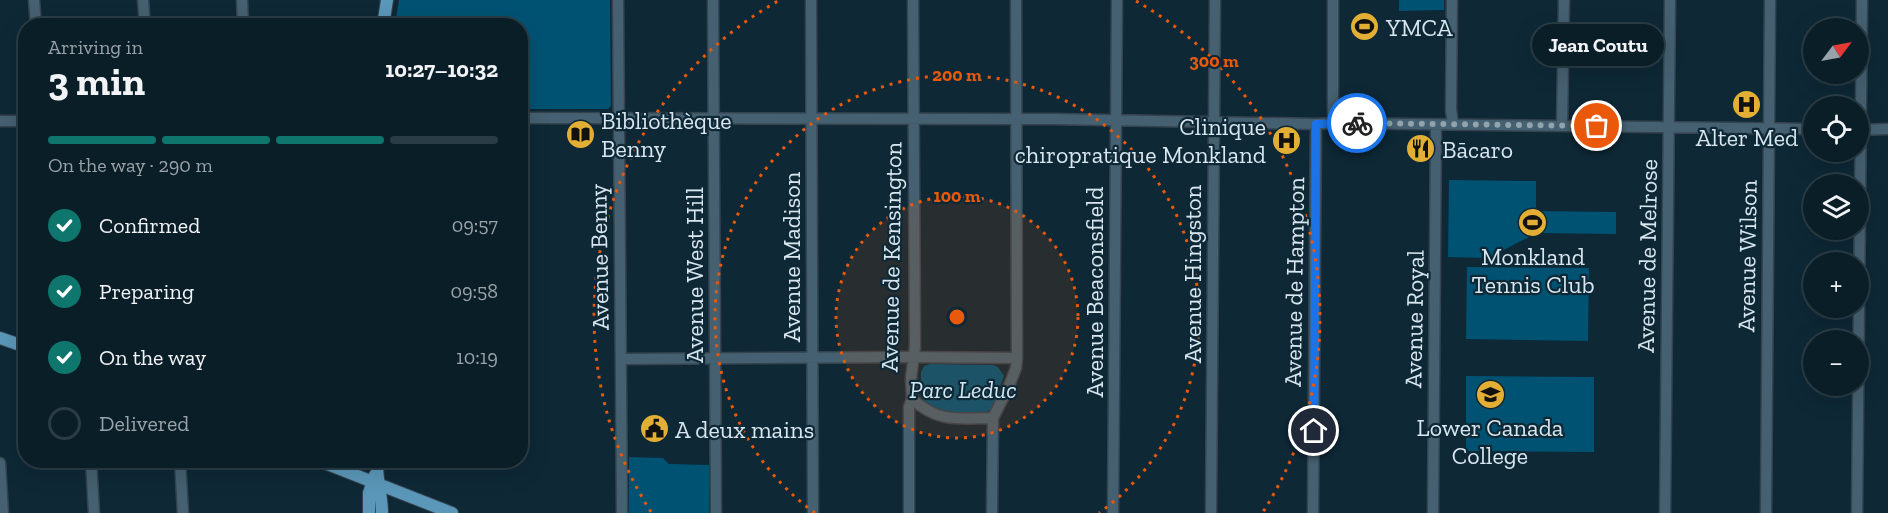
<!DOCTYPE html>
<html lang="en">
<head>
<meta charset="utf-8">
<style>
  body { margin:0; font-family:"Zilla Slab",serif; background:#182b34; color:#f1f3f6; height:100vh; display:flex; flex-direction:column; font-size:22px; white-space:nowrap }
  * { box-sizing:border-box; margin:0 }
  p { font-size:20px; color:#99a2a8 }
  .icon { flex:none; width:33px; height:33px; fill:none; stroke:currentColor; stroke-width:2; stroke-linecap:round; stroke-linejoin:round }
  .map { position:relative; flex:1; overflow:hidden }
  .details { position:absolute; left:18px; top:18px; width:510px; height:450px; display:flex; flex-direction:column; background:#0a1e28; border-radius:24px; box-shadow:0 6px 24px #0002,0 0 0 2px #2a3c45 }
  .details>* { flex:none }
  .needle { width:39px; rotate:58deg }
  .controls { position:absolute; left:1803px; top:18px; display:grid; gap:12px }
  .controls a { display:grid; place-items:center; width:66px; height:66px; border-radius:50%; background:#0a1e28; box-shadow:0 6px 24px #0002,0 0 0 2px #2a3c45; font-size:30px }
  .pin { position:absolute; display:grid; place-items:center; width:51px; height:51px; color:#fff; margin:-26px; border:3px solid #fff; border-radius:50%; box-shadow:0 2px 6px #0007 }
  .courier { position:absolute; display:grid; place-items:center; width:60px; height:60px; margin:-30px; border:4px solid #1a73e8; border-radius:50%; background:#fff; color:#222; box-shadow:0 2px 8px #0007 }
  .bubble { position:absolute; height:42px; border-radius:21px; background:#0a1e28; box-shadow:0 6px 24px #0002,0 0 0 2px #2a3c45; font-size:20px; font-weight:700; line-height:42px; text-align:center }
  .headline em { font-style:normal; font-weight:700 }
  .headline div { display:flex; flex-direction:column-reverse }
  .headline { display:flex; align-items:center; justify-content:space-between; height:102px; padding:0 30px }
  h1 { font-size:39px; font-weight:700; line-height:45px }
  .bar { display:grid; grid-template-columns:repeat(4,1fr); gap:9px 6px; align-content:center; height:72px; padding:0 30px }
  .bar i { height:8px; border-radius:4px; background:#2a3c45 }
  .bar .current { background:#0f766e }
  .bar p { grid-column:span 4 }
  ol { padding:0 30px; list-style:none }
  li { display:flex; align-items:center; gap:18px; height:66px }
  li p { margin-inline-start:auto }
  li .icon { padding:6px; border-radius:50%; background:#0f766e; color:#fff; stroke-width:4 }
  li:last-child { color:#99a2a8 }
  li i { width:33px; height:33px; border:3px solid #2a3c45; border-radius:50% }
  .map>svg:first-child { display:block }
  .green { fill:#005273 }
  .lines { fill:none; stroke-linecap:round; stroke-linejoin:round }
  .minor-casing { stroke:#34434f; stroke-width:13 }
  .major-casing { stroke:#34434f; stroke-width:14 }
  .minor { stroke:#456070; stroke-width:10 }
  .major { stroke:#5b97b9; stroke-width:12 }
  .done { stroke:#91a4ae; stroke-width:6; stroke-dasharray:0 10.8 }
  .route { stroke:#1a73e8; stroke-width:8 }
  .ring { fill:none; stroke:#e8590c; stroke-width:3; stroke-dasharray:3 6 }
  .labels { text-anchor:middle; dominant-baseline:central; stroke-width:4.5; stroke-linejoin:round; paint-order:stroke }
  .poi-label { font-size:24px; fill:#d7e6ef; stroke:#0e2836; text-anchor:start }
  .street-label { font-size:24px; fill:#d7e6ef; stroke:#0e2836 }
  .park-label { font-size:24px; font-style:italic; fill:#d2e7f4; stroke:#0e2836 }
  .centre { fill:#e8590c; stroke:#0e2836; stroke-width:3 }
  .ring-label { font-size:18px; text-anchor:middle; font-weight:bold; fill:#e8590c; stroke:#0e2836; stroke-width:4.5; stroke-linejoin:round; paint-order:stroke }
</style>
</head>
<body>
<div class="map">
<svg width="1888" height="513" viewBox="0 0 1888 513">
  <rect width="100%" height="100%" fill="#0e2836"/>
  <path class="green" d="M399 0H610L611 106 608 109H521L520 26 395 25Z
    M1399 0H1444V10L1399 11Z
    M1449 180 1536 181V211L1616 212V234L1537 233 1488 258 1448 257Z
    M1467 267 1589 268 1588 341 1466 339Z
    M930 364 993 365 998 367 1004 376 991 410 987 412H943L924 401 921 397V372L924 366Z
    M1466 376 1594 377V452L1466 451Z
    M629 457 663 458 669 464 709 465V513H629Z"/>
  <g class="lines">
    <defs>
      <path id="minor" d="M34 0 36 26
        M143 0 145 26
        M242 0 243 26
        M618 0 622 513
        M713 0 716 513
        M811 0 813 513
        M1452 0 1451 110 1453 124
        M520 118 1053 119 1316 124 1333 123 1814 129
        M0 121H26
        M1333 123V0
        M1562 126 1564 0
        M1858 130 1888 129
        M621 359 902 357 1017 358
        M912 399C940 424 959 418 993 418
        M91 460 94 513
        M180 460 183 513
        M0 463 3 513
        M909 513V407L912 399 911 378 915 347 913 0
        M992 513 993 418 1009 386 1016 368 1017 358 1016 0
        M1113 513 1117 0
        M1211 513 1215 0
        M1313 513 1316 124
        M1433 513 1436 125
        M1665 513 1670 0
        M1766 513 1770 0
        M1857 513 1862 0"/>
      <path id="major" d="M383 26 387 0
        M0 338 26 347
        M317 460 452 513
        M377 460C376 478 382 495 382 513
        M369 513V493L375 475"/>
    </defs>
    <use href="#minor" class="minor-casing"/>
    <use href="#major" class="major-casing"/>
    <use href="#minor" class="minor"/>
    <use href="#major" class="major"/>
  </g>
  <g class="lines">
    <path class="done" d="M1357 123 1597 126"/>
    <path class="route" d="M1314 431 1316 124 1357 123"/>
  </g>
  <circle cx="957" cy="317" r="121" fill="#e8590c" fill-opacity=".12"/>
  <g class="ring">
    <circle cx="957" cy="317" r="121"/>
    <path d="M815 513A242 242 0 1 1 1099 513"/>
    <path d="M651 512A363 363 0 0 1 778 1M1136 1A363 363 0 0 1 1263 512"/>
  </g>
  <defs>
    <symbol id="stadium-disc" viewBox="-11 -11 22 22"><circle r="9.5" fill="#e2af34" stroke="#0e2836"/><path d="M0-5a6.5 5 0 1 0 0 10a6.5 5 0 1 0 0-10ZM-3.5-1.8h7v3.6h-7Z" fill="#111"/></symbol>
    <symbol id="hospital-disc" viewBox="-11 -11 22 22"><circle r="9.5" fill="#e2af34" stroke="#0e2836"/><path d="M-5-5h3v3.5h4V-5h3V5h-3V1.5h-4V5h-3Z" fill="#111"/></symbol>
    <symbol id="library-disc" viewBox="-11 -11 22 22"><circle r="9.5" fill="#e2af34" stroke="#0e2836"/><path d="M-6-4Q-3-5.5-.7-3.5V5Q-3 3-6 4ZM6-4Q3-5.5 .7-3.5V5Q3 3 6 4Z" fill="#111"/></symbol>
    <symbol id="restaurant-disc" viewBox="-11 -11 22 22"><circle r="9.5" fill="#e2af34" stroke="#0e2836"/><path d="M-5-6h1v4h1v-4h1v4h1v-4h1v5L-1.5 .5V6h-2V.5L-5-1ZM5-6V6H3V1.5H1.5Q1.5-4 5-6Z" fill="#111"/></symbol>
    <symbol id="school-disc" viewBox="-11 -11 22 22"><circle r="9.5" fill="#e2af34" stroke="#0e2836"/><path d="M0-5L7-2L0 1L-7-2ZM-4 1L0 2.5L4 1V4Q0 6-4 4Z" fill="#111"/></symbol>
    <symbol id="civic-disc" viewBox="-11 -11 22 22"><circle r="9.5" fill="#e2af34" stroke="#0e2836"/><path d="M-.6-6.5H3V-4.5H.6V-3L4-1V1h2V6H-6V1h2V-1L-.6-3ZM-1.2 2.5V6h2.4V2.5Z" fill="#111"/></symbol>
  </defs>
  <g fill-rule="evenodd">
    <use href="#stadium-disc" x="1348" y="10" width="33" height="33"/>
    <use href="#hospital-disc" x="1730" y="88" width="33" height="33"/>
    <use href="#library-disc" x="564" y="118" width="33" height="33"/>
    <use href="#hospital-disc" x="1270" y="124" width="33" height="33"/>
    <use href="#restaurant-disc" x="1404" y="132" width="33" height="33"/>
    <use href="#stadium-disc" x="1516" y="206" width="33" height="33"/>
    <use href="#school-disc" x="1474" y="378" width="33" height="33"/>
    <use href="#civic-disc" x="638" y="412" width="33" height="33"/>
  </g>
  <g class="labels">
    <g class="poi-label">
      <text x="1386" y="27">YMCA</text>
      <text x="601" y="120">Bibliothèque<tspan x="601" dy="28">Benny</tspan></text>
      <text x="1266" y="126" text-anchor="end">Clinique<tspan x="1266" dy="28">chiropratique Monkland</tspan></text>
      <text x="1747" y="137" text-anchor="middle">Alter Med</text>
      <text x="1442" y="149">Bācaro</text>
      <text x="1533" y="256" text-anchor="middle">Monkland<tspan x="1533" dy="28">Tennis Club</tspan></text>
      <text x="1490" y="427" text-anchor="middle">Lower Canada<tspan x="1490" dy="28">College</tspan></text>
      <text x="675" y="429">A deux mains</text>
    </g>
    <g class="street-label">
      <text transform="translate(1647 256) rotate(-89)">Avenue de Melrose</text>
      <text transform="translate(1747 256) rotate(-89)">Avenue Wilson</text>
      <text transform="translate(599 257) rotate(-91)">Avenue Benny</text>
      <text transform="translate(791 257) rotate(-90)">Avenue Madison</text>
      <text transform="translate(891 257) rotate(-89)">Avenue de Kensington</text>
      <text transform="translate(1192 274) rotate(-90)">Avenue Hingston</text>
      <text transform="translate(694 275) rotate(-90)">Avenue West Hill</text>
      <text transform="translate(1294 282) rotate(-89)">Avenue de Hampton</text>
      <text transform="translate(1094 292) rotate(-90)">Avenue Beaconsfield</text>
      <text transform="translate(1414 319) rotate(-89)">Avenue Royal</text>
    </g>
    <g class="park-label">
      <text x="963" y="389">Parc Leduc</text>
    </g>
  </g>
  <circle cx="957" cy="317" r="9" class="centre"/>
  <g class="ring-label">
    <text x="1214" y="67">300 m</text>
    <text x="957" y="81">200 m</text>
    <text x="957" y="202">100 m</text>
  </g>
</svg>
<div class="controls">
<a><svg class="needle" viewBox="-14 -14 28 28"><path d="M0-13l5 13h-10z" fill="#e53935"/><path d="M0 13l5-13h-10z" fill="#99a2a8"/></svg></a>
<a><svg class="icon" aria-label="locate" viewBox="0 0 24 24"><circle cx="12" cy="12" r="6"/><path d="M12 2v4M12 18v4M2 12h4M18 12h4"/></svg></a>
<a><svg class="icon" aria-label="layers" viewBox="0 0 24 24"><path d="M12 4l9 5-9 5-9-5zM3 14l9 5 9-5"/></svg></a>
<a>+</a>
<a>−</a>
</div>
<div class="pin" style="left:1597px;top:126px;background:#ea580c"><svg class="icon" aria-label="bag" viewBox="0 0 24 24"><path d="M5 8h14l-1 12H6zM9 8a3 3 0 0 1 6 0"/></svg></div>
<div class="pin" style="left:1314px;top:431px;background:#1f2937"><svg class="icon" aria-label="home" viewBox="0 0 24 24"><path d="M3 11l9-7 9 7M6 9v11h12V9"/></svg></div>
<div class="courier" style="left:1357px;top:123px"><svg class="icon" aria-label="bike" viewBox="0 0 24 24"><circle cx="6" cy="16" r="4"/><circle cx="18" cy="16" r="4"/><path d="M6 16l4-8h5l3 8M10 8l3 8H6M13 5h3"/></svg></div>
<div class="bubble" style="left:1532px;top:24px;width:132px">Jean Coutu</div>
<section class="details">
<div class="headline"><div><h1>3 min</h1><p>Arriving in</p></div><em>10:27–10:32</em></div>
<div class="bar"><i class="current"></i><i class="current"></i><i class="current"></i><i></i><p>On the way · 290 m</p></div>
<ol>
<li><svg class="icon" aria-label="check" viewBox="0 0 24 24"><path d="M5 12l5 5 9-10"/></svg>Confirmed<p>09:57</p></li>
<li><svg class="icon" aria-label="check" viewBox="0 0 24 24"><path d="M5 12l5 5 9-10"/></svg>Preparing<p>09:58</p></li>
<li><svg class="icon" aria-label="check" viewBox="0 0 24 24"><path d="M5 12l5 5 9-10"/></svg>On the way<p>10:19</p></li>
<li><i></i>Delivered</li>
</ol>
</section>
</div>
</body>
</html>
